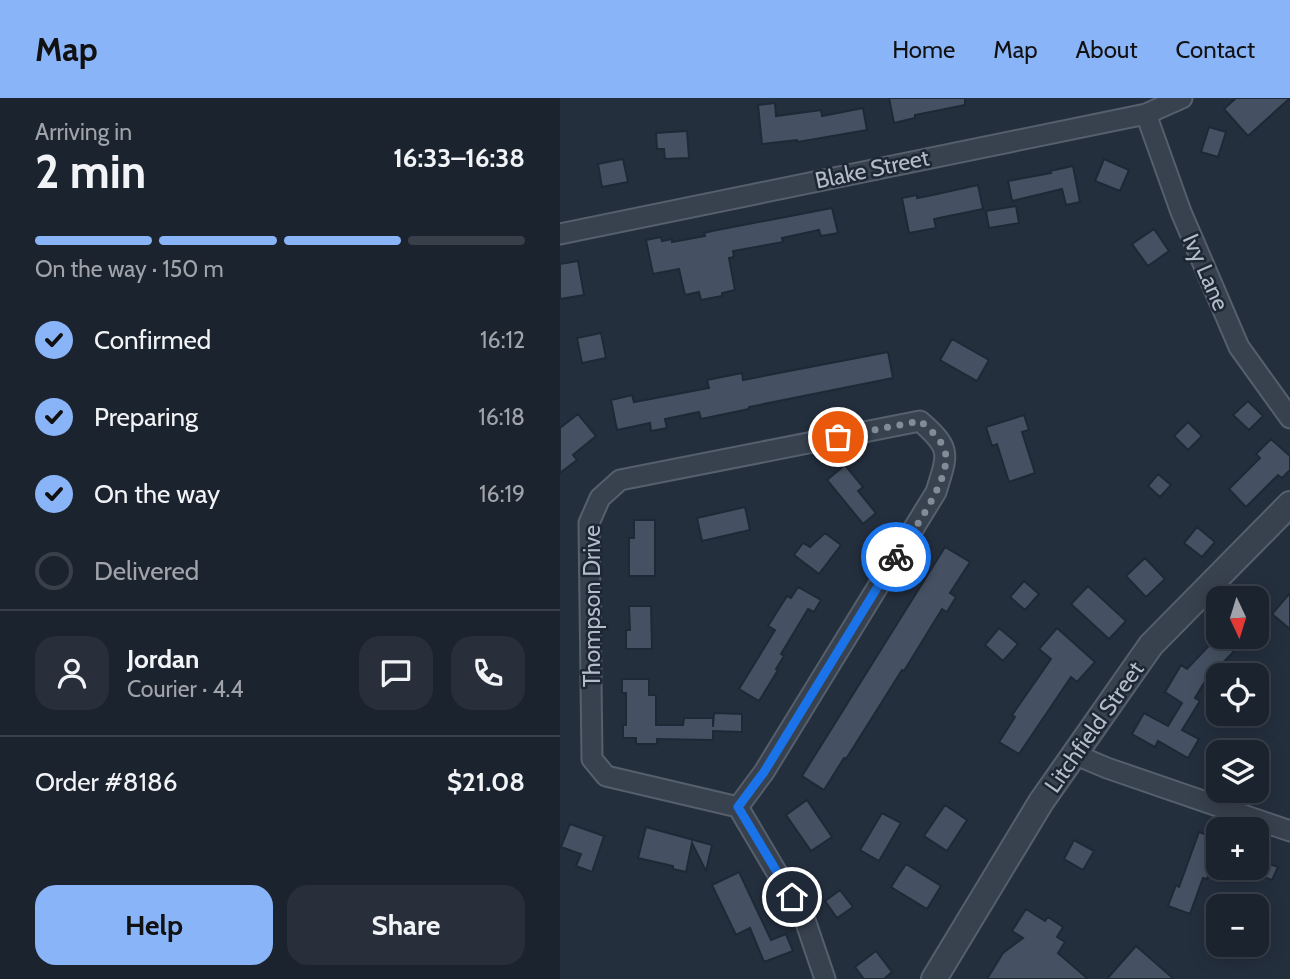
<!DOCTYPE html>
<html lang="en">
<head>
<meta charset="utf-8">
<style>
  body { margin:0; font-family:Cabin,sans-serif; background:#282f3a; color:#f1f3f6; height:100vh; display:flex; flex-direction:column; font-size:26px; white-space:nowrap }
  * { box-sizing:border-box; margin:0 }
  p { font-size:23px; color:#a0a4aa }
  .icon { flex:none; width:38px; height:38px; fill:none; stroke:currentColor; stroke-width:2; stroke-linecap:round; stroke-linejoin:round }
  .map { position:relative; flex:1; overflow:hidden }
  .sheet { display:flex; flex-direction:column; background:#1b232e; width:560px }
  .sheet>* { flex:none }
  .needle { width:46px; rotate:176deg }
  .fabs { position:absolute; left:646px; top:488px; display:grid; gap:14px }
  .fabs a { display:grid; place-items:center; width:63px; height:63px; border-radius:14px; background:#1b232e; box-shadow:0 4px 18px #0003,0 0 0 2px #39404a; font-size:35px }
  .pin { position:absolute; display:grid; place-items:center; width:60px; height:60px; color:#fff; margin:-30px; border:4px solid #fff; border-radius:50%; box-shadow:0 2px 7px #0007 }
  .courier { position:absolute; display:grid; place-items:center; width:70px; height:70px; margin:-35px; border:5px solid #1a73e8; border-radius:50%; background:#fff; color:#222; box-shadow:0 2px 9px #0007 }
  .overview em { font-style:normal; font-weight:800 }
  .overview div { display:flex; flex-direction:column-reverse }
  .overview { display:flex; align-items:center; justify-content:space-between; height:119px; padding:0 35px }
  h1 { font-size:46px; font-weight:800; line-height:52px }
  .bar { display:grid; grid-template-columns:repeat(4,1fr); gap:10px 7px; align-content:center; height:84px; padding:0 35px }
  .bar i { height:9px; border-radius:5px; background:#39404a }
  .bar .on { background:#8ab4f8 }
  .bar p { grid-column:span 4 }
  .line { display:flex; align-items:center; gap:18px; padding:0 35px; border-top:2px solid #39404a }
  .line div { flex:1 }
  .round { display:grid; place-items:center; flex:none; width:74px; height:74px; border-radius:21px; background:#282f3a }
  ol { padding:0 35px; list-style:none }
  li { display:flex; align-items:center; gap:21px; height:77px }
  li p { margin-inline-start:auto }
  li .icon { padding:7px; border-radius:50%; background:#8ab4f8; color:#111; stroke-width:4 }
  li:last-child { color:#a0a4aa }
  li i { width:38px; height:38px; border:4px solid #39404a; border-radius:50% }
  .cta { display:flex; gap:14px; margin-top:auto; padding:14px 35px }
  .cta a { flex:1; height:80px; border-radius:21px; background:#8ab4f8; color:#111; font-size:28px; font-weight:800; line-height:80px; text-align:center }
  .cta a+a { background:#282f3a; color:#f1f3f6 }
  header { display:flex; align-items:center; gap:42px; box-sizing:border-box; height:98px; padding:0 35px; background:#8ab4f8; color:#111 }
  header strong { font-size:33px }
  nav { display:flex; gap:38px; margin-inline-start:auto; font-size:24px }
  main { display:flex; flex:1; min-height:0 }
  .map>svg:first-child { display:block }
  .building { fill:#455162; stroke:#1f2835; stroke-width:2 }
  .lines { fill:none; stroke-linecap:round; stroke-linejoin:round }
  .minor-casing { stroke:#565f6c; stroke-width:23 }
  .tertiary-casing { stroke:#565f6c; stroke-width:28 }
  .minor { stroke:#38414e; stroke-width:19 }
  .tertiary { stroke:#38414e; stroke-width:24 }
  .done { stroke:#828b98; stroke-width:7; stroke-dasharray:0 12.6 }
  .route { stroke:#1a73e8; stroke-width:9 }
  .labels { text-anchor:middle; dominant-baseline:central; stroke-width:5; stroke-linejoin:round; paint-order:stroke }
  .street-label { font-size:23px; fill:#b4bcc9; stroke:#1d2633 }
</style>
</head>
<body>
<header>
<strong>Map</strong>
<nav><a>Home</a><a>Map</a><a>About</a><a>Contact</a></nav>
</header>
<main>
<section class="sheet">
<div class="overview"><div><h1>2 min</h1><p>Arriving in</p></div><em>16:33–16:38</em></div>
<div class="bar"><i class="on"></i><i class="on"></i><i class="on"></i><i></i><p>On the way · 150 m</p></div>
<ol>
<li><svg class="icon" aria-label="check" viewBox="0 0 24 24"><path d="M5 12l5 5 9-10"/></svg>Confirmed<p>16:12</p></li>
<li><svg class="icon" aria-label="check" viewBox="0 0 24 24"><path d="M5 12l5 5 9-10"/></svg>Preparing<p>16:18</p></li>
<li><svg class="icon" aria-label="check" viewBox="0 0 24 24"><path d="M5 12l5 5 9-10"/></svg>On the way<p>16:19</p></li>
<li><i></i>Delivered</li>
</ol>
<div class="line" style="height:126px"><a class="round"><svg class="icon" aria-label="person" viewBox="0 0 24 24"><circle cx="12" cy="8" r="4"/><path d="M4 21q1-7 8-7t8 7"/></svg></a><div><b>Jordan</b><p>Courier · 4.4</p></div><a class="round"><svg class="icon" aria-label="chat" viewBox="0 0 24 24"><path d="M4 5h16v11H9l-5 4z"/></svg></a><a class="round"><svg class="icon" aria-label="phone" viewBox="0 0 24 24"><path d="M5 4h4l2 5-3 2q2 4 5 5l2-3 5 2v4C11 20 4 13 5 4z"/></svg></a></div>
<div class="line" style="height:91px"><div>Order #8186</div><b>$21.08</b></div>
<div class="cta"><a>Help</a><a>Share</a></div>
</section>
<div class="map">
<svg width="730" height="881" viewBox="0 0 730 881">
  <rect width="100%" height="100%" fill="#242f3e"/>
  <path class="building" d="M329 0H405V7L355 17V20L334 25Z
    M676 0H730L688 38 664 11Z
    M215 5 216 18 261 12 262 18 303 10 307 32 238 44 237 42 202 46 198 7Z
    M649 29 666 34 658 59 641 54Z
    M127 33 129 60 105 61 104 51H97L96 35Z
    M63 61 68 84 42 89 38 66Z
    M544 61 569 72 560 93 535 83Z
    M513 68 520 104 506 107 502 91 452 103 448 83 491 75 490 73Z
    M418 87 423 111 374 121 376 130 349 135 342 100 357 97V100L368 98Z
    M456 108 459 125 429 130 426 113Z
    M272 110 278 135 261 138 259 132 222 140 223 144 173 153 174 159 169 160 175 192 162 195V198L141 202 139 194 125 197 119 171 93 176 86 142 101 139 102 143 112 141V144L145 138 144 135 152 133Z
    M594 131 609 153 588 168 572 146Z
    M18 163 24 197 0 201V166Z
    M41 235 46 260 22 265 17 240Z
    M392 241 429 262 417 283 380 262Z
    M328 254 333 280 189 309V311L141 321 139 314 105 321 107 330 91 333 90 325 57 332 51 302 72 297 74 304 149 290 147 282 182 275 183 282Z
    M688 303 703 318 689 332 673 317Z
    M18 316 36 338 13 357 17 362 0 375V330Z
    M464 317 469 332 462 334 475 375 449 384 437 346 432 348 426 329Z
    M628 324 642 338 628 352 614 338Z
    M711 341 730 358V372L722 380 718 377 686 409 669 391 700 360 696 356Z
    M285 367 303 389 298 393 316 415 303 426 267 382Z
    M598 376 611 387 600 399 588 388Z
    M185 409 190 432 142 443 137 420Z
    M74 422H95V478H69V440H74Z
    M637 429 655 444 642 459 624 445Z
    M265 435 281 447 259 476 234 457 243 445 250 449Z
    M385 449 410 464 390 495 396 499 387 514 382 511 344 573 342 572 286 661 284 660 264 692 242 678Z
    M585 460 605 481 586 499 566 478Z
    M464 483 479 496 465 512 450 499Z
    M528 488 566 523 549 541 511 506Z
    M238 489 261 502 254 514 248 511 221 556 224 558 216 571 218 572 199 603 179 591 215 532 208 528 227 498 231 500Z
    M730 495V531L712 516Z
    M69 508H91L92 551H66V532H70Z
    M439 530 458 546 443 563 425 547Z
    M497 530 535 564 517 584 511 579 459 656 439 644 455 619 452 617 491 561 479 551Z
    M657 539H668L678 549 658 570 655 567 635 600 640 603 622 632 639 641 628 660 598 643 595 649 572 636 584 615 608 628 622 605 605 594 621 567 627 571Z
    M62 581H89V597H96V627H123L124 620H153V629L154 615 182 616V634L153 633V642L97 641V646H76V640H63V627H66V595H62Z
    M247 702 272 739 251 753 226 717Z
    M385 707 407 722 387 753 364 738Z
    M322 715 341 725 319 763 300 752Z
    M10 726 44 738 32 774 16 768 21 756 1 749Z
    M86 729 152 747 146 773 132 745 126 774 113 771V768L78 760Z
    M639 734 658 741V751L647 781 643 780 630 816 608 808 616 787 619 789Z
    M514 742 534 753 523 772 504 761Z
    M696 761 718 769 712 782 696 776Z
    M346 766 381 788 367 811 331 789Z
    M179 774 211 842 226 836 233 853 204 864 190 830 176 837 152 787Z
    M280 792 293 809 277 820 265 803Z
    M466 811 485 823 488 819 503 829 497 839 505 844 498 855 528 881H427L443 855 463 840 452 833Z
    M576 848 614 881H547Z
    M316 853 332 874 324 881H304L295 869Z"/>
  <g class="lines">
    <defs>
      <path id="minor" d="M586 16 621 114 679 249 730 320
        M0 136 586 16 622 0
        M360 323C392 351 388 355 376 394L204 674 178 709 46 678 32 661 29 425 40 400 60 382Z
        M514 656 547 670 730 733
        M178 709 245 822 265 881"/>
      <path id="tertiary" d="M374 881 481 704 591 547 730 406"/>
    </defs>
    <use href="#minor" class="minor-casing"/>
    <use href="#tertiary" class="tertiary-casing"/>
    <use href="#minor" class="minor"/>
    <use href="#tertiary" class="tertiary"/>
  </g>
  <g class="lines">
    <path class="done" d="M278 339 360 323C371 332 387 346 386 362 384 391 352 434 336 459"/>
    <path class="route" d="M232 799 178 709 204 674 336 459"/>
  </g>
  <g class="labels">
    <g class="street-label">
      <text transform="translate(312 71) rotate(-12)">Blake Street</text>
      <text transform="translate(646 174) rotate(66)">Ivy Lane</text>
      <text transform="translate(32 508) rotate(-90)">Thompson Drive</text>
      <text transform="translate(534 629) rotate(-55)">Litchfield Street</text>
    </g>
  </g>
</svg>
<div class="fabs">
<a><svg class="needle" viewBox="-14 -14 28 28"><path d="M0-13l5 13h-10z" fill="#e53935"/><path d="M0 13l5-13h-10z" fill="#a0a4aa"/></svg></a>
<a><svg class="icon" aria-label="locate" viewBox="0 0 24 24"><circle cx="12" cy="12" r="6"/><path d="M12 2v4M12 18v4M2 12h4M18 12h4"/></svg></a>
<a><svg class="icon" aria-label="layers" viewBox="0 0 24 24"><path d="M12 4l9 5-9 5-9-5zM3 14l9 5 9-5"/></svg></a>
<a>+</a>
<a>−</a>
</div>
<div class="pin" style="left:278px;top:339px;background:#ea580c"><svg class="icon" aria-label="bag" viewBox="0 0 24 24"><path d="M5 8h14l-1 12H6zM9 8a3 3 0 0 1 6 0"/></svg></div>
<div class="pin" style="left:232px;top:799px;background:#1f2937"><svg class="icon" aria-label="home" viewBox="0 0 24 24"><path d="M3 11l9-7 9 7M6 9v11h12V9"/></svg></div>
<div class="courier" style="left:336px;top:459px"><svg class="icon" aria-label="bike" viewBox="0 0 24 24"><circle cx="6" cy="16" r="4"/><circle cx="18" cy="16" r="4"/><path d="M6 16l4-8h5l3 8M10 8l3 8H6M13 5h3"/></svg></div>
</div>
</main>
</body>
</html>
